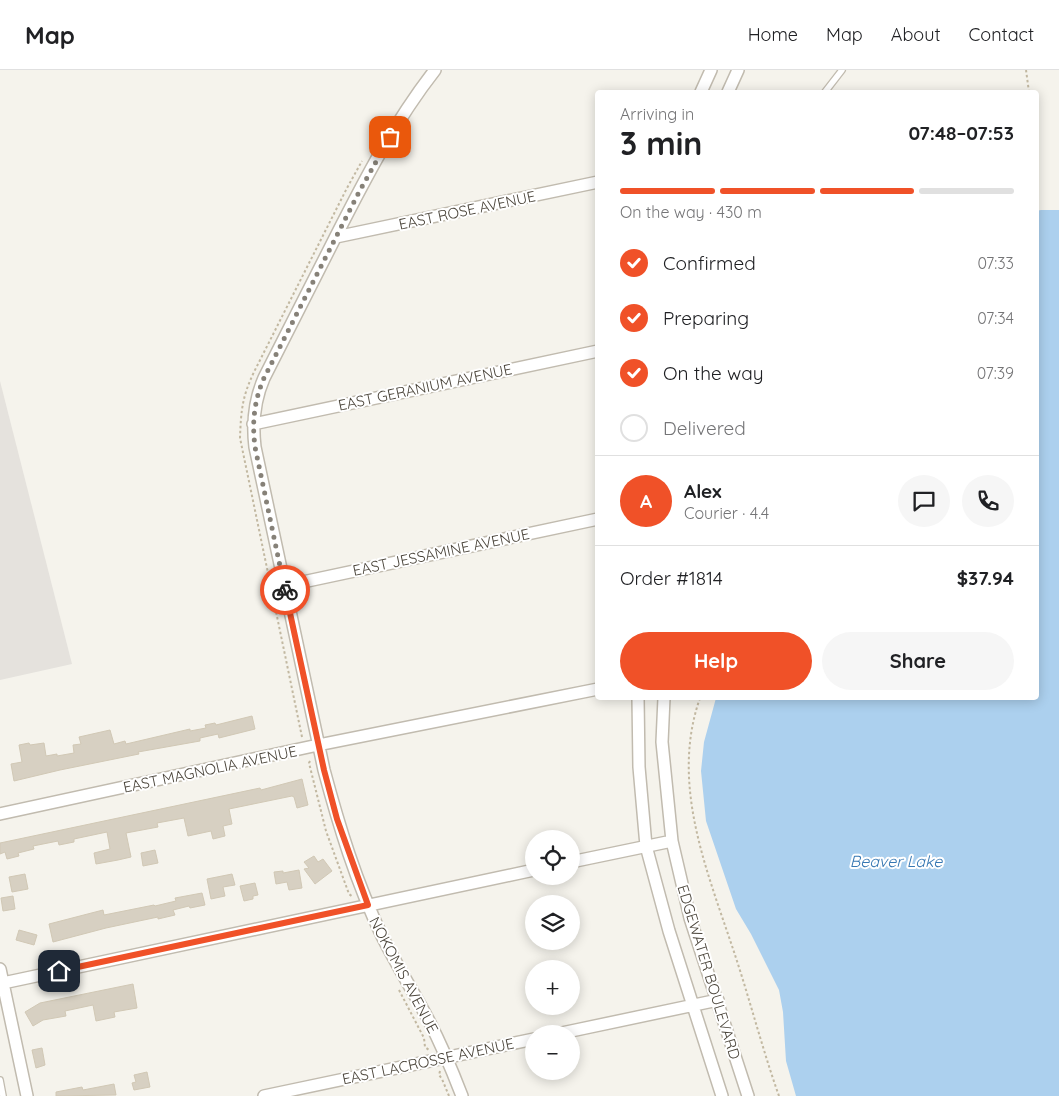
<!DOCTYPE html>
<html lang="en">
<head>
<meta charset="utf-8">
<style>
  body { margin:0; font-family:Quicksand,sans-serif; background:#f6f6f6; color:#202124; height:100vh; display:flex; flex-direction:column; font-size:19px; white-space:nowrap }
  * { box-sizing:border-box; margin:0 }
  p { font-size:16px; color:#757577 }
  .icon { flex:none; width:28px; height:28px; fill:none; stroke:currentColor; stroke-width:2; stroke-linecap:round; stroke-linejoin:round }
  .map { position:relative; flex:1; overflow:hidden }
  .drawer { position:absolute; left:595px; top:20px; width:444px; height:610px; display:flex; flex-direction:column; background:#fff; border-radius:5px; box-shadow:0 2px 12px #0003 }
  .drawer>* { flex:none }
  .buttons { position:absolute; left:525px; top:760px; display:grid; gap:10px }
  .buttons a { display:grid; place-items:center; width:55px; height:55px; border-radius:50%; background:#fff; box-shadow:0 2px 12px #0003; font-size:25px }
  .pin { position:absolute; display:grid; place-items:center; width:42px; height:42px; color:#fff; margin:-21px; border-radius:10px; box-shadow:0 2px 8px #0006 }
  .courier { position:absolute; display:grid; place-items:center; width:50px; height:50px; margin:-25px; border:4px solid #f05128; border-radius:50%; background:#fff; color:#222; box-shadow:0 1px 6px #0007 }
  .overview em { font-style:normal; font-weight:700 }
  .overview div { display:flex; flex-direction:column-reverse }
  .overview { display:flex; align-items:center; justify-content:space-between; height:85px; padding:0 25px }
  h1 { font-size:32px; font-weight:700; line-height:38px }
  .bar { display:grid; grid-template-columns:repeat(4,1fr); gap:8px 5px; align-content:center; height:60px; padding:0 25px }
  .bar i { height:6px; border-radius:4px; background:#e0e0e0 }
  .bar .active { background:#f05128 }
  .bar p { grid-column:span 4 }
  .line { display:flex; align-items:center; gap:12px; padding:0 25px; border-top:1px solid #e0e0e0 }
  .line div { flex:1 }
  .round { display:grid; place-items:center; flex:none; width:52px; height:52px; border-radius:26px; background:#f6f6f6 }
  ol { padding:0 25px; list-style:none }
  li { display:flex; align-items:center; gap:15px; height:55px }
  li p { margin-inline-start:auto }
  li .icon { padding:5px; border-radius:50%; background:#f05128; color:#fff; stroke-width:4 }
  li:last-child { color:#757577 }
  li i { width:28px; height:28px; border:2px solid #e0e0e0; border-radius:50% }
  .action { display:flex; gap:10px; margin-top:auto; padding:10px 25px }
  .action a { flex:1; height:58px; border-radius:30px; background:#f05128; color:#fff; font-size:20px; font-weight:700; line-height:58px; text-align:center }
  .action a+a { background:#f6f6f6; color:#202124 }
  header { display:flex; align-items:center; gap:30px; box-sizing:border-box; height:70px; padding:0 25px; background:#fff; border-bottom:1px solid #e0e0e0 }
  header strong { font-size:24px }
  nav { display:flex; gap:28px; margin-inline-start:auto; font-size:18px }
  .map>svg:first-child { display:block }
  .industrial { fill:#e5e2dd }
  .water { fill:#acd0ee }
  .building { fill:#d7d0c2; stroke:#d1c8b5 }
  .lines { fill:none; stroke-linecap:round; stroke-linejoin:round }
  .service-casing { stroke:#c1bbaf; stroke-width:8 }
  .minor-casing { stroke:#c1bbaf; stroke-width:14 }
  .path { stroke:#c2b8a1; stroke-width:2; stroke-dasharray:2.5 2.5; stroke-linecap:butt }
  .service { stroke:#fff; stroke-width:5.5 }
  .minor { stroke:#fff; stroke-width:11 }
  .done { stroke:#868178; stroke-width:5; stroke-dasharray:0 9 }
  .route { stroke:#f05128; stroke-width:6 }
  .labels { text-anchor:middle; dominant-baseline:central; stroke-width:4; stroke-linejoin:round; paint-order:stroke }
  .street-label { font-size:15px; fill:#4a443a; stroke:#fff }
  .water-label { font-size:16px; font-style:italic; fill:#3677b2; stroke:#fff }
</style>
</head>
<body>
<header>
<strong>Map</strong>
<nav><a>Home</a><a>Map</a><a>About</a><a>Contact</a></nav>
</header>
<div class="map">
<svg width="1059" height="1026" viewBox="0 0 1059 1026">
  <rect width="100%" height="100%" fill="#f5f3ec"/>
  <path class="industrial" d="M0 311 72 594 0 610Z"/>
  <path class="water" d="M1041 140H1059V1026H796L786 991 783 942 779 920 751 864 736 839 706 751 701 701 704 672 716 628H1036V141Z"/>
  <path class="building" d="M252 646 255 659 219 668 218 664 200 668V671L138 682 139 684 60 700 14 711 11 694 22 692 19 675 29 673 30 675 44 673 46 686 57 684V686L74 683 73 675 81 674 79 667 110 660 114 674 125 671 126 674 190 659V661L206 658 205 655 215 653 216 655Z
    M302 709 308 735 297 738 294 727 292 726 229 739 232 754 223 756 225 766 213 769 211 761 188 766 184 748 157 753 158 757 126 763 131 787 118 790 96 794 94 783 110 779 107 762 74 769V772L59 775 58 771 33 776 34 779 18 783 19 786 7 789 5 782 0 784V773L260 718 261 720Z
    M155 780 158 793 143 796 141 783Z
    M314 786 318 792 323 789 332 801 315 814 304 799 309 798 304 792Z
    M299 800 302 818 289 820 287 812 276 814 274 802 283 801V803Z
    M25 804 28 819 12 822 9 807Z
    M232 804 235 815 223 817 225 826 211 829 207 809Z
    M255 813 258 825 253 826V829L244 831 240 816Z
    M202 823 205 835 190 838 189 836 173 840 175 845 158 849V847L106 858 53 872 49 854 103 840 104 845 154 835 155 836 176 831 175 828Z
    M13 826 15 839 3 841 1 828Z
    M19 860 37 865 34 875 16 870Z
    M133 914 137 938 114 942 115 947 96 951 93 935 65 941 66 946 43 950 33 956 25 942 40 933Z
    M42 978 45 995 36 998 32 980Z
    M147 1002 150 1017 134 1020 132 1013 136 1012 134 1005Z
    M114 1014 116 1025 56 1026V1022L82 1017 83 1020Z"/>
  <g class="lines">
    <defs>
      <path id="service" d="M825 22 842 0
        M0 1010 3 1026"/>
      <path id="minor" d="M435 0C395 51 365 109 336 166 312 213 288 261 264 308 254 331 252 352 255 377L324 700C339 756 356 812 382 866 396 894 413 921 428 949 441 974 452 1000 462 1026
        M701 22 711 0
        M728 22 738 0
        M336 167 598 112
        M253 354 598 281
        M284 516 598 449
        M638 628 639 697 646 776 669 861 722 1026
        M664 628 662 672 672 771 690 848 748 1026
        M0 744 318 675 598 619
        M571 792 672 771
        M0 899 27 1026
        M3 913 534 800
        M557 964 718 930
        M264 1026 534 969"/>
    </defs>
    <use href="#service" class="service-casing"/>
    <use href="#minor" class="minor-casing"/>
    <path class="path" d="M1026 0 1029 22
      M376 68 386 50
      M700 628C669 716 709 805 736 888 751 934 763 981 779 1026
      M302 667 240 368C241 341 242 327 254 302L347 118 362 91
      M310 691 309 693 326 761 349 824 353 827
      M399 920 424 968 425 977 429 980
      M440 1001 439 1005 442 1009 449 1026"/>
    <use href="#service" class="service"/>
    <use href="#minor" class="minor"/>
  </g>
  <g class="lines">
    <path class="done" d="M285 520 255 377C252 352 254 331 264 308L359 122 390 67"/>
    <path class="route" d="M59 901 368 835 337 749 324 700 285 520"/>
  </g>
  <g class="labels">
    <g class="street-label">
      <text transform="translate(467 140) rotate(-12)">EAST ROSE AVENUE</text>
      <text transform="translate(425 317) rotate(-12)">EAST GERANIUM AVENUE</text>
      <text transform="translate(441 482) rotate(-12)">EAST JESSAMINE AVENUE</text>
      <text transform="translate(210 699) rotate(-12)">EAST MAGNOLIA AVENUE</text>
      <text transform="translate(709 902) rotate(73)">EDGEWATER BOULEVARD</text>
      <text transform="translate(404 905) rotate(62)">NOKOMIS AVENUE</text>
      <text transform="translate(428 991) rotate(-12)">EAST LACROSSE AVENUE</text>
    </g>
    <g class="water-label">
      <text x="896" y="791">Beaver Lake</text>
    </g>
  </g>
</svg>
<div class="buttons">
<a><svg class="icon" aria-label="locate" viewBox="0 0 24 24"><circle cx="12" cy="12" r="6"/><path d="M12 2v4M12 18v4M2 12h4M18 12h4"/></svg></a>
<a><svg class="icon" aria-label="layers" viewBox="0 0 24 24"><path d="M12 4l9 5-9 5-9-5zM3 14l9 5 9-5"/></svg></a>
<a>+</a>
<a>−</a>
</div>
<div class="pin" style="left:390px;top:67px;background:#ea580c"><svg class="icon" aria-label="bag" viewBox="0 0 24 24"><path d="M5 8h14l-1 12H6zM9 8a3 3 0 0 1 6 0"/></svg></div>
<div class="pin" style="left:59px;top:901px;background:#1f2937"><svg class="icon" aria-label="home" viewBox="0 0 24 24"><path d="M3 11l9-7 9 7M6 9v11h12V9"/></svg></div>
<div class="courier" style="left:285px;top:520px"><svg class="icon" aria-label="bike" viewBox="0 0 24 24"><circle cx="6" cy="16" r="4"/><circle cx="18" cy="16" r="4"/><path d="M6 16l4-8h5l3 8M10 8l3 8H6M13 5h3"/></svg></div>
<section class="drawer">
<div class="overview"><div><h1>3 min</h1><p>Arriving in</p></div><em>07:48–07:53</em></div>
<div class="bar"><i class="active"></i><i class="active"></i><i class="active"></i><i></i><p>On the way · 430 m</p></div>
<ol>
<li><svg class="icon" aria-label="check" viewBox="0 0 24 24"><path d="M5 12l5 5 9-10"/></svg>Confirmed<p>07:33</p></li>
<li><svg class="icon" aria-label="check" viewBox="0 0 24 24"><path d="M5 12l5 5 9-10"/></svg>Preparing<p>07:34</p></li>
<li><svg class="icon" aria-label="check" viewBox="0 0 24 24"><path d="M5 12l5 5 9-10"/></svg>On the way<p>07:39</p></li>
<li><i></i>Delivered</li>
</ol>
<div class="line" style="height:90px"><b class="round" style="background:#f05128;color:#fff">A</b><div><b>Alex</b><p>Courier · 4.4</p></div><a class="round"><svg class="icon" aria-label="chat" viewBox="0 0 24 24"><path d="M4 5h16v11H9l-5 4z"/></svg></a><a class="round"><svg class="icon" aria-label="phone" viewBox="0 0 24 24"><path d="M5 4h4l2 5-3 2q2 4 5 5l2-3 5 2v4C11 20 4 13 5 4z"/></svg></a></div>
<div class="line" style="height:65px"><div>Order #1814</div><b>$37.94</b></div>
<div class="action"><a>Help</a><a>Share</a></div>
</section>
</div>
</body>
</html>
